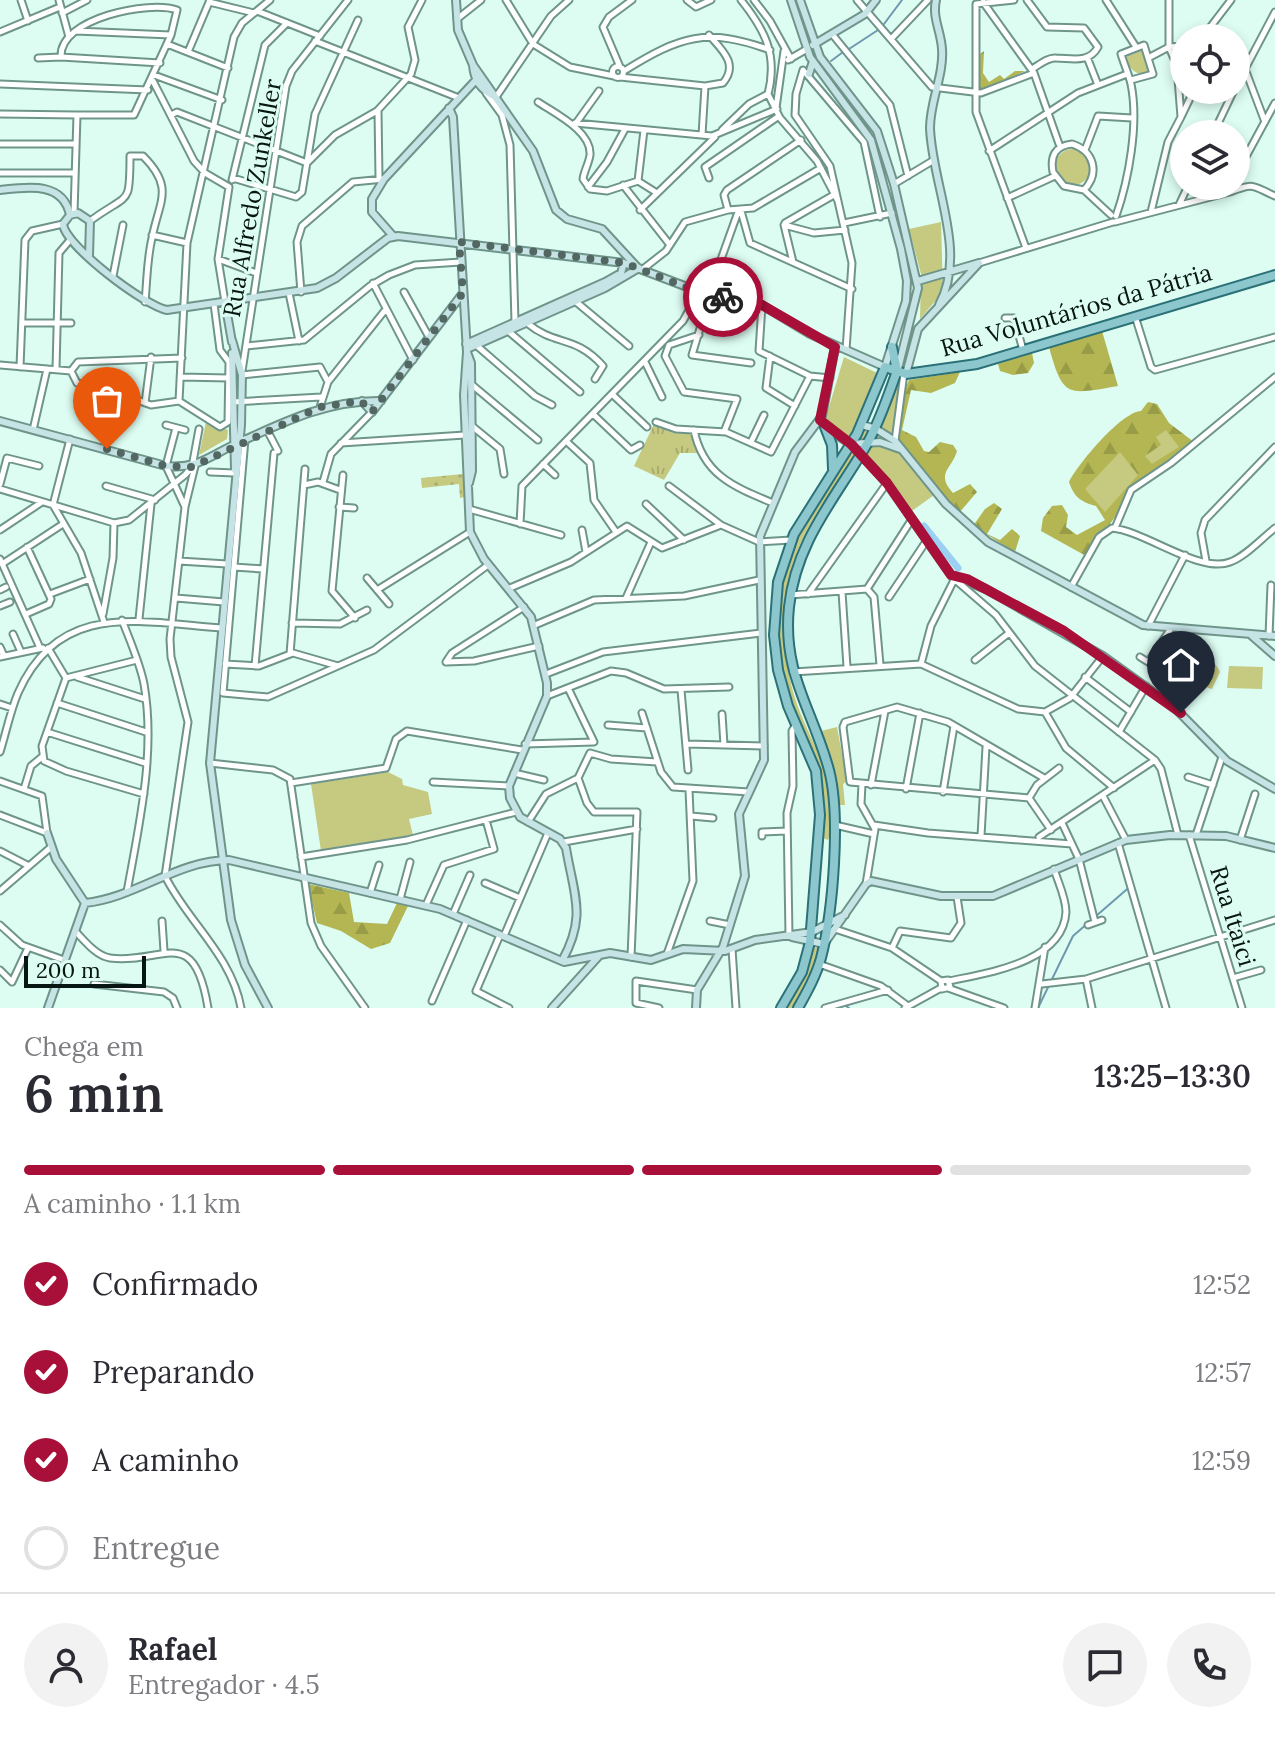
<!DOCTYPE html>
<html lang="pt">
<head>
<meta charset="utf-8">
<style>
  body { margin:0; font-family:Lora,serif; background:#f2f2f3; color:#2b2b33; height:100vh; display:flex; flex-direction:column; font-size:30px; white-space:nowrap }
  * { box-sizing:border-box; margin:0 }
  p { font-size:26px; color:#7c7c81 }
  .icon { flex:none; width:44px; height:44px; fill:none; stroke:currentColor; stroke-width:2; stroke-linecap:round; stroke-linejoin:round }
  .map { position:relative; height:1008px; overflow:hidden }
  .drawer { display:flex; flex-direction:column; background:#fff; flex:1 }
  .drawer>* { flex:none }
  .controls { position:absolute; left:1170px; top:24px; display:grid; gap:16px }
  .controls a { display:grid; place-items:center; width:80px; height:80px; border-radius:50%; background:#fff; box-shadow:0 4px 12px #0003; font-size:40px }
  .scale { position:absolute; left:24px; bottom:20px; width:122px; box-sizing:border-box; padding-left:8px; border:4px solid #071612; border-top:0; font-size:22px; line-height:28px; white-space:nowrap; color:#071612; -webkit-text-stroke:6px #ddfdf3; paint-order:stroke }
  .pin { position:absolute; display:grid; place-items:center; width:68px; height:68px; color:#fff; margin:-82px -34px; border-radius:50% 50% 50% 0; rotate:-45deg; box-shadow:0 0 8px #0007 }
  .pin .icon { rotate:45deg }
  .courier { position:absolute; display:grid; place-items:center; width:80px; height:80px; margin:-40px; border:6px solid #a81039; border-radius:50%; background:#fff; color:#222; box-shadow:0 2px 10px #0007 }
  .headline em { font-style:normal; font-weight:600 }
  .headline div { display:flex; flex-direction:column-reverse }
  .headline { display:flex; align-items:center; justify-content:space-between; height:136px; padding:0 24px }
  h1 { font-size:52px; font-weight:600; line-height:60px }
  .bar { display:grid; grid-template-columns:repeat(4,1fr); gap:12px 8px; align-content:center; height:96px; padding:0 24px }
  .bar i { height:10px; border-radius:6px; background:#e1e1e2 }
  .bar .selected { background:#a81039 }
  .bar p { grid-column:span 4 }
  .line { display:flex; align-items:center; gap:20px; padding:0 24px; border-top:2px solid #e1e1e2 }
  .line div { flex:1 }
  .round { display:grid; place-items:center; flex:none; width:84px; height:84px; border-radius:42px; background:#f2f2f3 }
  ol { padding:0 24px; list-style:none }
  li { display:flex; align-items:center; gap:24px; height:88px }
  li p { margin-inline-start:auto }
  li .icon { padding:8px; border-radius:50%; background:#a81039; color:#fff; stroke-width:4 }
  li:last-child { color:#7c7c81 }
  li i { width:44px; height:44px; border:4px solid #e1e1e2; border-radius:50% }
  .map>svg:first-child { display:block }
  .grass { fill:url(#grass-tufts) }
  .forest { fill:url(#forest-firs) }
  .park { fill:#c6c980 }
  .garden { fill:url(#garden-dots) }
  .lines { fill:none; stroke-linecap:round; stroke-linejoin:round }
  .stream { stroke:#6f98b0; stroke-width:2 }
  .river { stroke:#9bd0f3; stroke-width:7 }
  .street-casing { stroke:#6f958a; stroke-width:9 }
  .secondary-casing { stroke:#6f958a; stroke-width:10 }
  .primary-casing { stroke:#2c7177; stroke-width:12 }
  .street { stroke:#fff; stroke-width:5 }
  .secondary { stroke:#c6e3e6; stroke-width:6 }
  .primary { stroke:#8cc7ce; stroke-width:8 }
  .done { stroke:#526761; stroke-width:8; stroke-dasharray:0 14.4 }
  .route { stroke:#a81039; stroke-width:10 }
  .labels { text-anchor:middle; dominant-baseline:central; stroke-width:6; stroke-linejoin:round; paint-order:stroke }
  .street-label { font-size:24px; fill:#071612; stroke:#ddfdf3 }
</style>
</head>
<body>
<div class="map">
<svg width="1275" height="1008" viewBox="0 0 1275 1008">
  <defs>
    <pattern id="grass-tufts" width="24" height="20" patternUnits="userSpaceOnUse" patternTransform="scale(2)"><rect width="24" height="20" fill="#c6c980"/><path d="M3 7l-1-3M5 7V3M7 7l1-3M15 17l-1-3M17 17v-4M19 17l1-3" fill="none" stroke="#a9ac6e"/></pattern>
    <pattern id="forest-firs" width="22" height="20" patternUnits="userSpaceOnUse" patternTransform="scale(2)"><rect width="22" height="20" fill="#b3b652"/><path d="M5 1l3.5 6h-7zM16 11l3.5 6h-7z" fill="#989c46"/></pattern>
    <pattern id="garden-dots" width="8" height="8" patternUnits="userSpaceOnUse" patternTransform="scale(2)"><rect width="8" height="8" fill="#c6c980"/><path d="M2 2h.1M6 6h.1" fill="none" stroke="#a9ac6e" stroke-width="1.8" stroke-linecap="round"/></pattern>
  </defs>
  <rect width="100%" height="100%" fill="#ddfdf3"/>
  <path class="grass" d="M654 424 674 433 692 434 697 453H680L664 480 634 466Z"/>
  <path class="forest" d="M984 51 983 73 989 82 1000 75 1004 79 1015 71H1025L982 91 978 89 979 55Z
    M1102 331 1118 386C1067 395 1063 398 1049 347Z
    M1032 353 1034 363 1028 373 1013 375 1000 371 998 364Z
    M960 372 955 383 931 393 911 390 902 430 916 437 924 451 929 452 940 442 953 445 957 451C952 469 935 473 953 493L970 484 977 492 959 513 898 440C896 420 901 397 909 380Z
    M1148 402 1157 404 1169 423 1194 442 1163 467 1131 486 1115 517 1086 556 1041 531 1043 518 1052 506 1062 505 1068 515 1066 527 1077 535 1105 520 1096 506C1081 502 1074 497 1069 482 1078 464 1121 412 1141 411Z
    M994 503 1002 509 987 534 1000 540 1012 529 1020 536 1015 552 973 526 985 509Z
    M308 884 349 893 354 922 387 924 397 903 408 906 390 943 371 949 341 931 317 923Z"/>
  <path class="park" d="M1143 50 1150 74C1135 75 1130 71 1126 57Z
    M1055 167a18 18 0 1 1 36 0a18 18 0 1 1-36 0Z
    M941 222 943 292 920 319 921 274 909 229Z
    M844 357 877 373 858 425 848 437 829 426 826 417Z
    M896 378 902 380 895 441 937 493 909 513 860 454Z
    M206 422 228 430 227 439 199 455Z
    M862 429 871 431C844 477 803 520 790 574 780 613 783 656 794 695 807 740 848 790 828 840L823 838C822 820 825 802 822 784 815 747 791 712 782 675 757 579 815 505 862 429Z
    M1166 430 1179 447 1152 464 1145 456 1161 445 1156 437Z
    M1120 452 1138 475 1105 512 1085 489Z
    M1186 655C1200 657 1215 658 1220 672L1212 689 1179 679 1177 666Z
    M1229 666 1263 667 1262 689 1227 688Z
    M837 727 847 781 843 784 845 805H838L836 783 821 731Z
    M388 772 402 779 403 785 428 792 432 814 409 819 413 835 321 851 311 784Z
    M811 948H819L810 980 794 1008H783Z"/>
  <path class="garden" d="M463 474 464 497 460 498 459 484 422 488 421 478Z"/>
  <g class="lines">
    <path class="stream" d="M884 24 902 0
      M849 49 878 30
      M831 61 843 52
      M846 1006 849 1008
      M1038 1008 1073 936 1133 884"/>
    <path class="river" d="M924 526 958 568"/>
    <defs>
      <path id="street" d="M21 0 28 21
        M59 0 69 37
        M506 0 533 44 570 67 614 76
        M687 0 696 7 711 0
        M741 0C765 30 778 55 768 94
        M754 0 770 21 791 59
        M857 0 932 87 981 93 1034 73
        M1014 0 976 4V112L1026 248
        M1027 0 1047 27 1084 28 1098 47C1089 64 1071 58 1056 58 1048 57 1039 65 1032 69
        M1106 0 1136 47
        M209 2 254 13
        M983 2 1034 73 1059 144
        M257 11 320 36
        M62 13 87 0
        M457 19 481 0
        M76 31 171 35
        M0 32 60 7
        M832 34 890 105 908 176
        M892 38 928 0
        M1202 38 1231 0
        M315 41 459 98
        M167 44 228 68
        M188 52 210 0
        M61 57 160 63
        M1087 57 1098 85
        M1150 57 1169 47 1184 46
        M38 58 61 57C59 18 150 0 177 10L171 35 134 115H77L74 213
        M788 60 807 49
        M612.5 72a5.5 5.5 0 1 1 11 0a5.5 5.5 0 1 1-11 0Z
        M620 67 603 27 609 17 632 0
        M1245 69 1265 122
        M624 71C680 36 707 27 770 50
        M154 75 222 100
        M620 77 705 86 723 83C739 64 722 50 709 35
        M153 81 194 161 205 173 229 187 218 259 225 302
        M0 84 148 90
        M1236 86 1275 12
        M486 93 502 115 510 145 515 322
        M768 94 780 118 817 161 838 201
        M496 97 551 16 569 0
        M538 102C554 113 592 131 590 155 589 163 584 171 583 179L590 189 607 191 638 181 657 193
        M776 108 784 51
        M378 111 379 178
        M0 114 77 115
        M171 115 177 112 307 163 335 135 377 111 411 74 415 60 408 27 422 0
        M1181 117 1194 90
        M575 123 712 136 777 109
        M574 126 599 91
        M722 130 749 104 768 94
        M1213 134 1234 90
        M702 135 705 86
        M0 144H76
        M1072 144C1094 151 1100 173 1084 190L1064 186 1053 172C1050 156 1055 146 1072 144Z
        M1085 150 1098 116 1132 118
        M989 151 1078 93 1127 74
        M0 173H74
        M1236 175 1275 103
        M233 178 296 197 302 192 315 114 358 20
        M709 178 705 167 779 116
        M232 180 265 45 287 23
        M638 181 644 130
        M894 184 934 160
        M623 185 670 245
        M1216 186H1219
        M588 187 607 162 625 129
        M1084 190 1111 215
        M1007 198 1055 176
        M1179 205 1188 186
        M640 210 715 137
        M728 210 724 195 727 190 801 140
        M741 211 750 243 852 289
        M1151 212 1168 142 1181 117 1177 66 1169 47V0
        M1116 216C1129 179 1139 123 1131 84 1129 75 1124 64 1121 54L1144 45 1153 74 1131 80
        M90 221C129 192 130 208 130 156H143C175 188 159 201 152 238 147 259 147 281 145 302
        M1115 222 1230 192C1255 182 1252 186 1275 196
        M785 223 832 196
        M844 223 892 213
        M152 235 187 243
        M218 259 256 273
        M793 262 784 225 814 233 845 230
        M979 263 1113 222
        M719 265 738 212
        M643 269 666 251 685 222 728 210 753 208 821 168
        M113 276 123 225
        M373 283 413 360
        M301 292 297 242 302 226 353 182 384 179
        M404 292 429 337
        M289 293 299 341
        M710 295 692 355 751 363
        M575 301 629 346
        M762 305 759 351 810 376 830 378
        M1135 316 1151 367 1155 370 1275 337
        M1005 318H1014L1023 350
        M22 323H71
        M527 323C556 347 574 334 603 366L595 379
        M508 331 580 392
        M699 335 669 345 665 356 684 392 737 399 724 432
        M476 345 535 396 552 405
        M246 346 304 340 370 286 389 275 415 265 461 262
        M846 350 852 263 830 166 795 115 796 94 803 70 864 142 880 217
        M770 356 766 388 795 406
        M645 362 662 397
        M0 365 71 371
        M20 367 25 240 32 231 63 224
        M56 369 59 253 70 240
        M242 371 286 86 292 71 348 0
        M242 375 320 367 328 382
        M181 377 229 378
        M471 384 538 440
        M613 395 647 427
        M179 401 187 243 234 37 242 23 270 0
        M179 401 151 405 107 389 77 383 71 371 78 362 182 358
        M179 401 220 427 228 422 229 362 220 350 214 304
        M233 402 321 397
        M145 403 151 357
        M320 407 328 382 386 309
        M594 415 631 450 640 445
        M656 422 676 429 726 432 771 452 810 376
        M166 425 185 430
        M472 426 500 449 504 474
        M176 428 166 466 185 507
        M33 430 47 369
        M267 430 278 451
        M694 430C703 475 734 487 773 503
        M70 439 53 505 81 553 104 622
        M245 439 223 693 268 697 338 666
        M566 441 590 463 594 500 616 532
        M895 441 904 373
        M751 442 764 415
        M341 443 465 435
        M543 464 555 475
        M195 466 185 507 170 639 171 657 188 722 165 876C187 921 232 956 241 1008
        M210 472 235 473
        M343 475 332 591 355 618
        M323 482 331 454 372 412
        M0 484 7 458 39 466
        M304 485 318 482 340 490
        M106 486 155 500
        M669 486 721 525
        M0 489 114 523
        M646 504 684 540
        M339 507 354 508
        M469 509 561 535
        M114 523 129 520 185 475 192 467 199 429
        M520 524 522 486 683 321 699 292
        M1115 528 1131 490 1171 463 1275 377
        M0 530 42 502
        M582 530 586 552
        M0 559 40 648
        M179 561 227 564
        M1206 561 1201 533 1205 520 1275 447
        M2 564 63 524
        M234 567 263 569
        M952 577 996 615 1035 666 1155 760 1161 769 1178 835
        M367 578 389 604
        M1071 587 1099 537 1112 528C1145 531 1200 574 1230 562 1246 556 1261 539 1275 528
        M510 588 571 562 627 526 662 548 721 525 759 542 791 540
        M0 590 6 587
        M377 590 470 532
        M842 592 847 667
        M50 594 90 579
        M808 594 887 483
        M790 595 867 589
        M889 597 927 540
        M176 598 224 602
        M626 598 651 542
        M0 606 10 602
        M26 614 49 604 51 599 27 547
        M103 614 113 558 114 523
        M139 619 151 504
        M122 620C130 641 140 663 144 684 156 752 139 825 127 892
        M292 623 340 624 367 610
        M535 625 594 600 684 596 759 580
        M1148 626 1185 555
        M13 634 21 652
        M1269 636 1271 585
        M0 647 4 656
        M48 648 66 678
        M290 654 305 469
        M0 657 43 648
        M1140 657 1148 662 1170 630
        M975 660 1009 633
        M446 662 452 653 524 607
        M446 662 474 661 539 646
        M225 664 259 666 293 653 338 666 374 650 488 565
        M921 664 931 626 954 580
        M880 665 874 597 867 589 912 519
        M255 666 274 453
        M793 672 921 664 1018 709 1045 712 1070 698 1103 656
        M546 674 603 652 761 633
        M77 677 145 699
        M1085 677 1131 712
        M66 678 42 746 44 761 66 771 144 794
        M66 678 137 660
        M681 690 688 770
        M547 696 611 671 626 673 664 689 729 687
        M57 703 146 732
        M0 704 12 708
        M1045 712 1066 748 1114 788
        M642 713 661 772 673 787 749 792
        M722 714 724 745
        M608 725 647 728
        M47 732 145 763
        M1119 732 1146 686
        M525 744 594 742 568 688
        M687 744 764 746
        M0 752C6 733 10 712 18 693 59 600 140 622 221 628
        M210 763 273 770 290 779 311 923 321 946 365 1008
        M514 773 544 780
        M1188 777 1213 785
        M578 778 587 803 594 812H637L631 957
        M1044 778 948 722 897 707 845 722 843 727 850 782 1029 798 1051 830
        M0 781 42 796 47 833
        M433 782 509 786
        M291 783 386 768 396 739 407 731 522 750
        M862 784 861 804 875 829 866 884
        M871 785 885 711
        M24 789 31 766 42 757
        M906 789 920 713
        M943 792 954 726
        M1103 796 1126 840
        M1029 798 1037 785 1059 768
        M0 815 47 833
        M691 816 713 818
        M528 822 546 794 578 778 590 753 611 759 657 762
        M1062 823 1079 859 1095 922
        M835 825 874 834
        M874 825 928 833 1072 844
        M1189 835 1242 1008
        M1196 835 1222 757
        M762 836V832L787 831
        M981 836 986 747
        M1039 837 1155 760
        M1240 840 1255 794
        M564 842 637 829
        M1118 843 1166 1008
        M0 851 29 866
        M301 857 407 840 516 812
        M485 883 520 898
        M0 891 50 848
        M370 893 379 865
        M400 899 410 862
        M426 905 444 865 494 849 486 820
        M453 914 470 875
        M162 921 164 951
        M710 921 730 925
        M0 925 22 945 64 960
        M1088 925 1102 920
        M835 929 892 948 941 981 948 980 950 987 942 989 941 981
        M75 931C84 940 96 956 110 958 162 965 194 921 208 1008
        M500 935 476 991 509 1008
        M504 936 548 833
        M789 936 787 813 793 786 792 731 796 724
        M892 948 900 931 951 938 961 923 957 897
        M732 949 736 1008
        M667 954 693 881 689 790
        M819 964 881 986 908 1006
        M0 970 12 982 28 948
        M1233 978 1261 970
        M1086 979 1092 1008
        M949 981C986 973 1063 963 1066 912 1066 898 1058 882 1054 869
        M94 984 164 992 173 998 177 1008
        M1042 984 1086 979 1275 920
        M948 988 1004 1008
        M432 1001 467 920
        M659 1008 636 1003V981L697 990
        M825 1008 888 990
        M905 1008 941 988
        M1035 1008 1045 947"/>
      <path id="secondary" d="M456 0 458 30 473 65 533 151 556 210 567 219 602 229 637 267
        M800 0 820 57 877 131 894 184 918 288 898 369
        M936 0C932 18 941 31 942 49 944 75 930 101 930 128 932 185 968 252 939 305
        M813 45 865 14 876 0
        M473 65C474 80 481 90 494 96
        M809 74 813 61
        M449 108 453 117 467 352 471 363 472 471 469 483
        M0 190C27 187 63 181 70 215
        M70 215 63 224C65 246 145 306 167 310L317 288 336 278 388 238 398 236 624 263 703 293 759 304
        M70 215 78 213 90 221 89 256
        M393 236 372 212V199L384 179 476 80
        M918 281 979 263
        M225 302 232 342
        M757 302 810 334 885 367 906 301 907 281 901 249 871 140 810 57 791 0
        M232 340 242 375 241 425 210 763 231 920 245 965 268 1008
        M466 344 605 282 621 273 624 263
        M467 349 605 288 639 268
        M467 352 464 395 470 532 484 559 531 617 547 683V696L509 786 510 798 520 817 560 839 566 848C574 896 587 916 562 961
        M232 353 235 470
        M906 374 918 329 979 263
        M362 401 372 412 463 293
        M0 421 166 466C200 469 210 455 240 442 286 421 329 400 381 401
        M862 425 876 429 895 441 946 504 988 542 1143 625 1275 636
        M827 429 851 444 887 483 951 575 986 589 1103 656 1174 707 1227 761 1275 789
        M851 444 880 442 900 449
        M1251 635 1275 656
        M47 833 56 859 85 903
        M85 903C135 898 178 860 229 860L440 909 564 962 610 953 651 960 683 949 725 951 755 940 812 932 845 915
        M792 937 824 944 866 884 871 881 941 896H993L1126 840 1170 835 1226 836 1275 848
        M48 1008 85 903
        M552 1008 598 957
        M696 1008 697 990 723 947 745 876 739 814 764 760 760 536 795 452 822 416 835 347"/>
      <path id="primary" d="M892 347 897 371
        M825 427 832 445 833 469
        M781 1008 802 972 810 942 820 815 816 771 788 706 778 670 774 635 778 582 794 534 857 434 885 367 906 374 977 364 1275 275
        M798 1008C807 992 816 976 821 958 833 912 841 816 829 770 813 710 782 674 789 607 796 541 835 499 867 444 880 421 888 396 897 371"/>
    </defs>
    <use href="#street" class="street-casing"/>
    <use href="#secondary" class="secondary-casing"/>
    <use href="#primary" class="primary-casing"/>
    <use href="#street" class="street"/>
    <use href="#secondary" class="secondary"/>
    <use href="#primary" class="primary"/>
  </g>
  <g class="lines">
    <path class="done" d="M107 449 166 466 192 467 320 407 361 401 372 412 463 293 459 242 624 263 699 292 723 297"/>
    <path class="route" d="M723 297 762 305 835 347 820 420 851 444 887 483 951 575 967 579 1064 631 1181 713"/>
  </g>
  <g class="labels">
    <g class="street-label">
      <text transform="translate(252 198) rotate(-80)">Rua Alfredo Zunkeller</text>
      <text transform="translate(1076 310) rotate(-16)">Rua Voluntários da Pátria</text>
      <text transform="translate(1233 916) rotate(73)">Rua Itaici</text>
    </g>
  </g>
</svg>
<div class="controls">
<a><svg class="icon" aria-label="locate" viewBox="0 0 24 24"><circle cx="12" cy="12" r="6"/><path d="M12 2v4M12 18v4M2 12h4M18 12h4"/></svg></a>
<a><svg class="icon" aria-label="layers" viewBox="0 0 24 24"><path d="M12 4l9 5-9 5-9-5zM3 14l9 5 9-5"/></svg></a>
</div>
<div class="scale">200 m</div>
<div class="pin" style="left:107px;top:449px;background:#ea580c"><svg class="icon" aria-label="bag" viewBox="0 0 24 24"><path d="M5 8h14l-1 12H6zM9 8a3 3 0 0 1 6 0"/></svg></div>
<div class="pin" style="left:1181px;top:713px;background:#1f2937"><svg class="icon" aria-label="home" viewBox="0 0 24 24"><path d="M3 11l9-7 9 7M6 9v11h12V9"/></svg></div>
<div class="courier" style="left:723px;top:297px"><svg class="icon" aria-label="bike" viewBox="0 0 24 24"><circle cx="6" cy="16" r="4"/><circle cx="18" cy="16" r="4"/><path d="M6 16l4-8h5l3 8M10 8l3 8H6M13 5h3"/></svg></div>
</div>
<section class="drawer">
<div class="headline"><div><h1>6 min</h1><p>Chega em</p></div><em>13:25–13:30</em></div>
<div class="bar"><i class="selected"></i><i class="selected"></i><i class="selected"></i><i></i><p>A caminho · 1.1 km</p></div>
<ol>
<li><svg class="icon" aria-label="check" viewBox="0 0 24 24"><path d="M5 12l5 5 9-10"/></svg>Confirmado<p>12:52</p></li>
<li><svg class="icon" aria-label="check" viewBox="0 0 24 24"><path d="M5 12l5 5 9-10"/></svg>Preparando<p>12:57</p></li>
<li><svg class="icon" aria-label="check" viewBox="0 0 24 24"><path d="M5 12l5 5 9-10"/></svg>A caminho<p>12:59</p></li>
<li><i></i>Entregue</li>
</ol>
<div class="line" style="height:144px"><a class="round"><svg class="icon" aria-label="person" viewBox="0 0 24 24"><circle cx="12" cy="8" r="4"/><path d="M4 21q1-7 8-7t8 7"/></svg></a><div><b>Rafael</b><p>Entregador · 4.5</p></div><a class="round"><svg class="icon" aria-label="chat" viewBox="0 0 24 24"><path d="M4 5h16v11H9l-5 4z"/></svg></a><a class="round"><svg class="icon" aria-label="phone" viewBox="0 0 24 24"><path d="M5 4h4l2 5-3 2q2 4 5 5l2-3 5 2v4C11 20 4 13 5 4z"/></svg></a></div>
</section>
</body>
</html>
